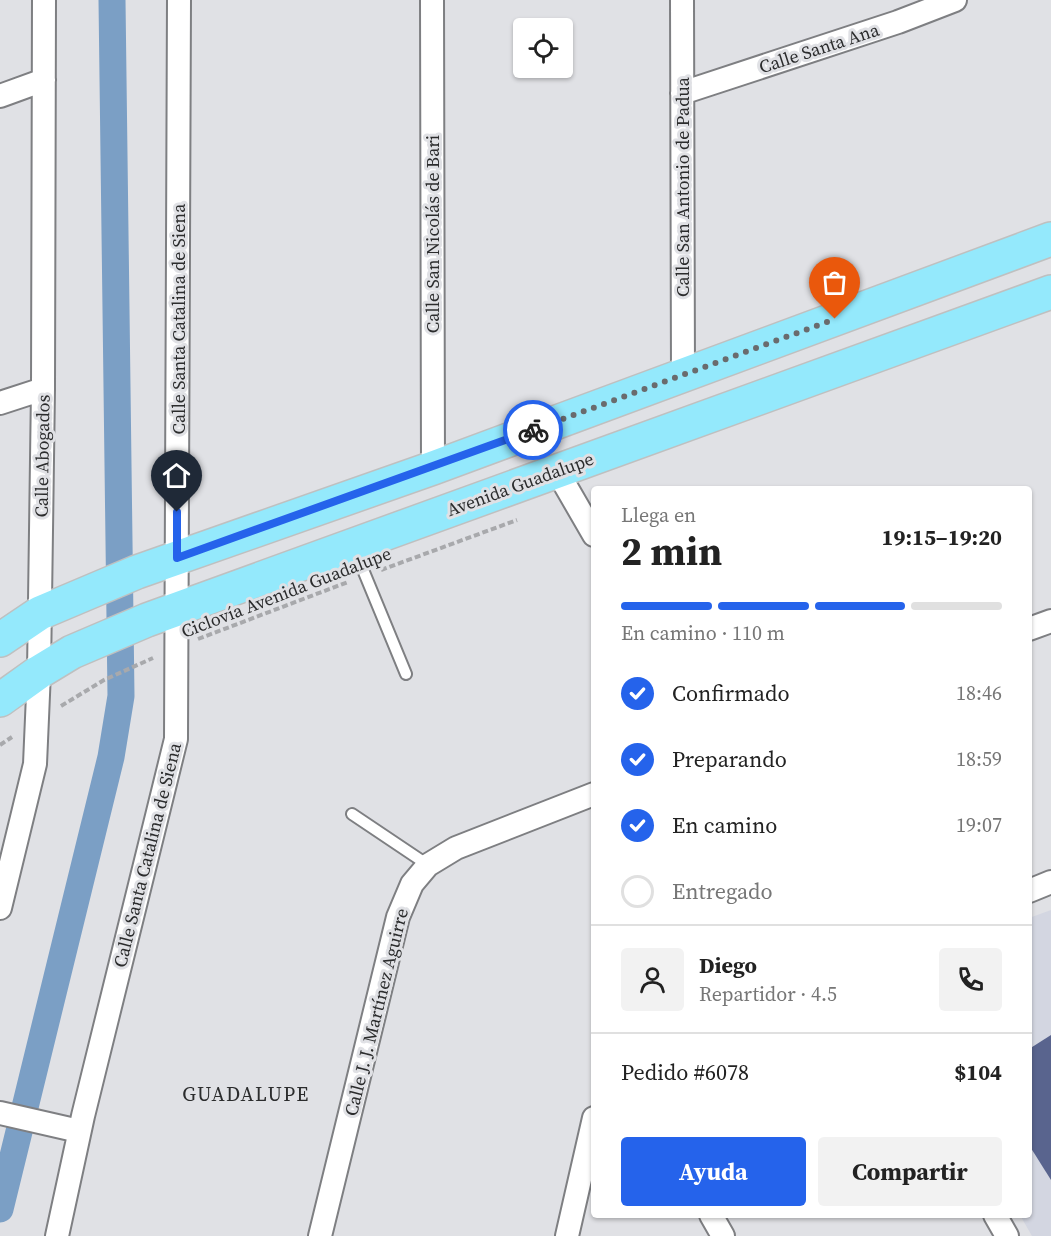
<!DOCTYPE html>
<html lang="es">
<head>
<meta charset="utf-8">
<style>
  body { margin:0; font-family:"Source Serif 4",serif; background:#f2f2f2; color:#222; height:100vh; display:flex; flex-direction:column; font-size:22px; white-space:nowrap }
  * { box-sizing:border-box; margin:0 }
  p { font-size:20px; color:#767676 }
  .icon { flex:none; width:33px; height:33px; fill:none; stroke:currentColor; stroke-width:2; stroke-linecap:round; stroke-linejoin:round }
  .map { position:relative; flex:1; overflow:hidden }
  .details { position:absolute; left:591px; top:486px; width:441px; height:732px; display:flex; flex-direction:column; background:#fff; border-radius:6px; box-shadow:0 2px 4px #0004 }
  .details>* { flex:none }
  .tools { position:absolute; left:513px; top:18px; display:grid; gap:12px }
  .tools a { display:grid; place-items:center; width:60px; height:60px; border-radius:6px; background:#fff; box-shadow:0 2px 4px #0004; font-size:30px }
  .pin { position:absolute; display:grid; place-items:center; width:51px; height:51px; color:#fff; margin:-62px -26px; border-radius:50% 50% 50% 0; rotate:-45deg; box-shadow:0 0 6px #0007 }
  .pin .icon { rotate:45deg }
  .courier { position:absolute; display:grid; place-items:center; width:60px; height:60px; margin:-30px; border:4px solid #2563eb; border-radius:50%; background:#fff; color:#222; box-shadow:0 2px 8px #0007 }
  .overview em { font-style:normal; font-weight:700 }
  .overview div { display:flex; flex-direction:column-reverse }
  .overview { display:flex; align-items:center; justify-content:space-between; height:102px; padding:0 30px }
  h1 { font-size:39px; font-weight:700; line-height:45px }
  .bar { display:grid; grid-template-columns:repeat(4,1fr); gap:9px 6px; align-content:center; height:72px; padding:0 30px }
  .bar i { height:8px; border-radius:4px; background:#e0e0e0 }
  .bar .selected { background:#2563eb }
  .bar p { grid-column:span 4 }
  .line { display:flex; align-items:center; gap:15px; padding:0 30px; border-top:2px solid #e0e0e0 }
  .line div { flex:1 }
  .round { display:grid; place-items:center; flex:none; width:63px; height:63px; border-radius:6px; background:#f2f2f2 }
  ol { padding:0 30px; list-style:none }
  li { display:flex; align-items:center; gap:18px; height:66px }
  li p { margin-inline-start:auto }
  li .icon { padding:6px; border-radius:50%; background:#2563eb; color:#fff; stroke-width:4 }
  li:last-child { color:#767676 }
  li i { width:33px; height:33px; border:3px solid #e0e0e0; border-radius:50% }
  .cta { display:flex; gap:12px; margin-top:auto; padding:12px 30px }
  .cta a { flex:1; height:69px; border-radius:6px; background:#2563eb; color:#fff; font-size:24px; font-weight:700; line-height:69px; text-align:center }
  .cta a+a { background:#f2f2f2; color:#222 }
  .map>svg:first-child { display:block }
  .built { fill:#d3d6e1 }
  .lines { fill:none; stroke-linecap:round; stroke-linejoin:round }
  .canal { stroke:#7b9fc5; stroke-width:27 }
  .building { fill:#59648e }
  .lane-casing { stroke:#7e7f82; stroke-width:14 }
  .street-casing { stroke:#7e7f82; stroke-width:26 }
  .primary-casing { stroke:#bfc0c0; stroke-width:36 }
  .path { stroke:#a8a9ac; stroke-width:4; stroke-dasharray:6 3; stroke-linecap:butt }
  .lane { stroke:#fff; stroke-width:10 }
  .street { stroke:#fff; stroke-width:22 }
  .primary { stroke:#94e9fc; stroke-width:33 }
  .done { stroke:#6a6b6d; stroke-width:6; stroke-dasharray:0 10.8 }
  .route { stroke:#2563eb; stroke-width:8 }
  .labels { text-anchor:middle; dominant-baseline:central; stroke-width:6; stroke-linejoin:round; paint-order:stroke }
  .street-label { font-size:18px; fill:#2b2c2d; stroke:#e0e1e5 }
  .neighbourhood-label { font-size:20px; letter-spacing:1.5px; fill:#2b2c2d; stroke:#e0e1e5 }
</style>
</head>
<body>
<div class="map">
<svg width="1051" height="1236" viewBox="0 0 1051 1236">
  <rect width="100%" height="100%" fill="#e0e1e5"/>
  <path class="built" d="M1051 910V1236H1032L1020 1215H1029V918Z"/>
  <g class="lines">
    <path class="canal" d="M0 1209 111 757 121 696 112 0"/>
  </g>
  <path class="building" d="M1051 1035V1180L1029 1145V1049Z"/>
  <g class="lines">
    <defs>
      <path id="lane" d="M354 548 406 674
        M352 814 428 865"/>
      <path id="street" d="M432 0 433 468
        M682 0 683 375
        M682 93 898 22 955 0
        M0 96 44 80
        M0 403 43 389
        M557 471 594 535
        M1029 629 1051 621
        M1029 891 1051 882
        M0 908 35 764 39 672 43 389 44 0
        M0 1113 79 1131
        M711 1215 723 1236
        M995 1215 1007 1236
        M57 1236 83 1116 176 739 179 0
        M320 1236 398 917 412 884 428 865 456 848 594 794
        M567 1236 594 1118"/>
      <path id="primary" d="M0 640 40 613 137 572 433 468 1051 239
        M0 700 39 672 72 652 147 620 1051 292"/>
    </defs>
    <use href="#lane" class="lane-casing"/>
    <use href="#street" class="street-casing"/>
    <use href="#primary" class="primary-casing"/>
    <path class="path" d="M381 570 517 520
      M198 639 348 582
      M61 706 104 680 153 658
      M0 745 12 737"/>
    <use href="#lane" class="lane"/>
    <use href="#street" class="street"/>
    <use href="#primary" class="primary"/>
  </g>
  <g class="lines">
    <path class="done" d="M533 430 835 319"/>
    <path class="route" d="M177 512V558L533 430"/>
  </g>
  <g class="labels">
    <g class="street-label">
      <text transform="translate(819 48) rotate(-18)">Calle Santa Ana</text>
      <text transform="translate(682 187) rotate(-90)">Calle San Antonio de Padua</text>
      <text transform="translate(432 234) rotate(-90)">Calle San Nicolás de Bari</text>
      <text transform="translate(178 319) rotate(-90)">Calle Santa Catalina de Siena</text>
      <text transform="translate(42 456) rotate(-89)">Calle Abogados</text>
      <text transform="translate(520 484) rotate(-20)">Avenida Guadalupe</text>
      <text transform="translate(286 592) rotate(-21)">Ciclovía Avenida Guadalupe</text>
      <text transform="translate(147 855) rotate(-76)">Calle Santa Catalina de Siena</text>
      <text transform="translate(376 1012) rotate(-76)">Calle J. J. Martínez Aguirre</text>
    </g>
    <g class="neighbourhood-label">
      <text x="246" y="1094">GUADALUPE</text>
    </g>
  </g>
</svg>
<div class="tools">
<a><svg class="icon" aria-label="locate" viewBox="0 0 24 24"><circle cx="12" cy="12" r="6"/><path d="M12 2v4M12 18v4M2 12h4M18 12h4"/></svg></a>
</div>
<div class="pin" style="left:835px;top:319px;background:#ea580c"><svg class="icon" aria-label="bag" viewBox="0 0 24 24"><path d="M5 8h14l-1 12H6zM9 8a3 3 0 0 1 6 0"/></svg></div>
<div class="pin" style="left:177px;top:512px;background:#1f2937"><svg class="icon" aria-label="home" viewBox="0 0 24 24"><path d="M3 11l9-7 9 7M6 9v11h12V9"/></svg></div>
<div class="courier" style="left:533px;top:430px"><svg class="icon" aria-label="bike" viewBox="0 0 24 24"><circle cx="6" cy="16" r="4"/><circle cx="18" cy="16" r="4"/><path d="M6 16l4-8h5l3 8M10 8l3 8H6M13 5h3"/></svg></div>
<section class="details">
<div class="overview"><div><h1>2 min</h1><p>Llega en</p></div><em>19:15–19:20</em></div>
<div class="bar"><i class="selected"></i><i class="selected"></i><i class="selected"></i><i></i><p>En camino · 110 m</p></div>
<ol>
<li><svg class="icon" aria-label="check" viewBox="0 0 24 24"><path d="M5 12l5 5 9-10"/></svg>Confirmado<p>18:46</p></li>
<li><svg class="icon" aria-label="check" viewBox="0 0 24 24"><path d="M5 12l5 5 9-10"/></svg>Preparando<p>18:59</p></li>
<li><svg class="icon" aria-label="check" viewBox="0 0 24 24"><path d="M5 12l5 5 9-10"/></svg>En camino<p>19:07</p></li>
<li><i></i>Entregado</li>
</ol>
<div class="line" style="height:108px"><a class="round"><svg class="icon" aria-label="person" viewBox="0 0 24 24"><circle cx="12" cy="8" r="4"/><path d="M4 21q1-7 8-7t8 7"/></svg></a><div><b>Diego</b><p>Repartidor · 4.5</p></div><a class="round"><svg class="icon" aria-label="phone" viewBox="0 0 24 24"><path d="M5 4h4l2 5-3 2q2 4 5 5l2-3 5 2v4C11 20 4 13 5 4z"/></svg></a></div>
<div class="line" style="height:78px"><div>Pedido #6078</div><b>$104</b></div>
<div class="cta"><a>Ayuda</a><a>Compartir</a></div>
</section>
</div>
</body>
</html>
